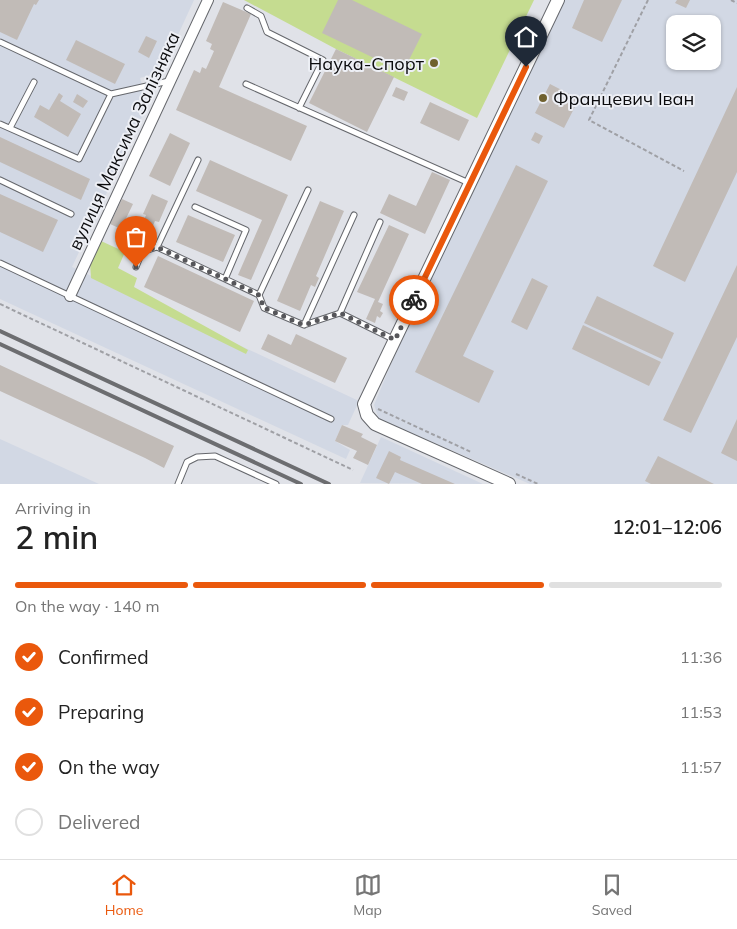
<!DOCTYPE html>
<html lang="en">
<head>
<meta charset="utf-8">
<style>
  body { margin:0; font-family:Mulish,sans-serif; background:#f2f2f2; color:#222; height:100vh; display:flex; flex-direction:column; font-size:19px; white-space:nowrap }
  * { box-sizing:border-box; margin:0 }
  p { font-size:16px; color:#767676 }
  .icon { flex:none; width:28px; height:28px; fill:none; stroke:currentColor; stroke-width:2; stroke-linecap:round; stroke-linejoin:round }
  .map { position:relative; height:484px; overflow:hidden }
  .drawer { display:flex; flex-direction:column; background:#fff; flex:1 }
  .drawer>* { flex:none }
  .buttons { position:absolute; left:666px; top:15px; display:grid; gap:10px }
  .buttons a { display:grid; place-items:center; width:55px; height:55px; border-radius:10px; background:#fff; box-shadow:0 1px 4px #0004; font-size:25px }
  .pin { position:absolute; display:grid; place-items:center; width:42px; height:42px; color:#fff; margin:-51px -21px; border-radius:50% 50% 50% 0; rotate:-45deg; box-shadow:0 0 5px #0007 }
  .pin .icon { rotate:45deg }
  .courier { position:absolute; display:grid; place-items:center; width:50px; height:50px; margin:-25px; border:4px solid #ea580c; border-radius:50%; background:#fff; color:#222; box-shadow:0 1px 6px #0007 }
  .head em { font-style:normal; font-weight:600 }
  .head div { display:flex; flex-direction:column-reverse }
  .head { display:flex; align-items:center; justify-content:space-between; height:85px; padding:0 15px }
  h1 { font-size:32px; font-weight:600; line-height:38px }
  .bar { display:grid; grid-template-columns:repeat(4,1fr); gap:8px 5px; align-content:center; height:60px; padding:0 15px }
  .bar i { height:6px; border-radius:4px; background:#e0e0e0 }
  .bar .on { background:#ea580c }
  .bar p { grid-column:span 4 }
  ol { padding:0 15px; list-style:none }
  li { display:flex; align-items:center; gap:15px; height:55px }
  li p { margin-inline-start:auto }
  li .icon { padding:5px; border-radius:50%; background:#ea580c; color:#fff; stroke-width:4 }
  li:last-child { color:#767676 }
  li i { width:28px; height:28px; border:2px solid #e0e0e0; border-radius:50% }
  .tab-bar { display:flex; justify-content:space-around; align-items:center; height:70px; border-top:1px solid #e0e0e0; background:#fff; font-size:14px; color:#767676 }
  .tab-bar a { display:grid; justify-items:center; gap:2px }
  .tab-bar .on { color:#ea580c }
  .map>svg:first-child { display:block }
  .built { fill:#d2d8e4; fill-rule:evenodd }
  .green { fill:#c5dc90 }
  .building { fill:#c1bbb7 }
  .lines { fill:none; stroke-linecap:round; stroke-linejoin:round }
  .service-casing { stroke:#65676c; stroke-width:7 }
  .minor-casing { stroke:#65676c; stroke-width:12 }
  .tertiary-casing { stroke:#65676c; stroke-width:14 }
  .path { stroke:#9fa0a5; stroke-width:2; stroke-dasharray:4 2.5; stroke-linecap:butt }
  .service { stroke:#fff; stroke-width:5 }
  .minor { stroke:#fff; stroke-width:10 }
  .tertiary { stroke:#fff; stroke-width:12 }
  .rail { stroke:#6c6d70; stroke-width:4 }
  .done { stroke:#56565a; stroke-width:5; stroke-dasharray:0 9 }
  .route { stroke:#ea580c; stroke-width:6 }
  .poi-dot { fill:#70612e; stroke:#edeff5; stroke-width:2 }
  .labels { text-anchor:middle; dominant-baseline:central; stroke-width:4; stroke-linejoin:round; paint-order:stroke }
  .poi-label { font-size:18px; fill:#0b0b0d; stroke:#edeff5; text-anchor:end }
  .street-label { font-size:18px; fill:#0b0b0d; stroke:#edeff5 }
</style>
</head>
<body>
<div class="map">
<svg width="737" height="484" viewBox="0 0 737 484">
  <rect width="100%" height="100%" fill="#e0e2e8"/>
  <path class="built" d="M0 0H194L161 72 140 78 148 104 72 267 359 401 348 425H342L335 441 350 450 346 459 0 299Z
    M562 0H737V484H530L379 419 374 405 399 345ZM675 24H712V61H675Z
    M381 437 483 484 360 483Z
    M0 439 99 484H0Z"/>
  <path class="green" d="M244 0H534L477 118 336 49Z
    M101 241 125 252 118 268 137 278 134 287 248 350 246 354 91 278 90 263Z"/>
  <path class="building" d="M0 0H39L36 5 34 4 17 40 0 32Z
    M338 0H352L422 34 403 72 322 33Z
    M584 0H622L602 42 572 28Z
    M677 0H690L686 8 675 3Z
    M223 2 251 14 219 87 307 126 291 161 176 110 194 70 200 73 202 67 206 69 214 51 210 49 212 44 206 41Z
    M146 36 157 41 149 58 138 52Z
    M76 40 125 64 115 84 66 60Z
    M336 49 394 77 367 132 309 103Z
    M550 84 579 99 564 128 535 113Z
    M396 87 408 92 404 101 392 96Z
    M737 87V172L685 282 653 266Z
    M59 93 63 96 60 101 81 114 68 137 34 117 40 105 49 110Z
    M77 94 88 101 83 108 73 102Z
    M430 102 469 120 459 141 420 123Z
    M535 132 543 136 539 144 531 140Z
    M170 133 190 143 170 186 149 176Z
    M0 137 90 179 81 200 0 162Z
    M210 160 288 195 251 280 238 275 262 220 196 191Z
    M516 165 548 181 463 356 494 371 479 403 415 372Z
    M432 172 450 180 425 234 380 213 389 194 416 206Z
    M0 194 58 220 43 252 0 232Z
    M152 194 168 201 159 222 155 221 146 241 137 237 146 215 143 214Z
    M122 199 133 204 121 229 110 224Z
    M320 201 344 211 316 276 319 278 315 287 311 285 300 311 277 301Z
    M188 215 235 235 223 262 176 242Z
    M389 225 409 234 378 302 383 304 380 311 383 313 380 318 377 316 375 323 366 319 375 299 357 292Z
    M158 256 254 301 240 332 144 287Z
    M737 265V337L691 433 663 420Z
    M532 278 548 286 527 330 511 322Z
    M597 296 674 333 662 359 584 323Z
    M583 325 661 362 649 386 572 349Z
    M268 334 291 345 296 334 347 358 335 383 261 349Z
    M0 365 174 446 164 468 145 458 0 391Z
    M737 419V461L721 453Z
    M342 425 363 434 361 437 377 445 368 465 353 458 357 451 335 441Z
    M389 451 401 457 400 460 455 484H422L395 472 389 484 376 478Z
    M658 456 714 484H651L645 481Z"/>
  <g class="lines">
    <defs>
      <path id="service" d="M247 8 261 16 267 32 323 60 299 108
        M0 42 111 94 169 81
        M246 84 469 183
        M0 124 79 159 111 94
        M10 128 34 82
        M0 180 71 214
        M195 207 246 230 225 279
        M124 242 142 252 157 247 198 160
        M157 247 259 295 308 190
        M0 263 331 419
        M136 267 142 252
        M259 295 264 308 304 325 340 313 395 340
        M340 313 380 222
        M304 325 354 215
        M178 484 187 462 197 457 215 456 276 484"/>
      <path id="minor" d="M70 296 208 0"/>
      <path id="tertiary" d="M509 484 375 424 367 415 364 404 558 0"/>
    </defs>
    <use href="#service" class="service-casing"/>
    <use href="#minor" class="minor-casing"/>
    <use href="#tertiary" class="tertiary-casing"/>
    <path class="path" d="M648 0 589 120 684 171
      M731 0 737 3
      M0 304 353 470
      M378 409 471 452
      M516 474 538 484"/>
    <use href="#service" class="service"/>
    <use href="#minor" class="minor"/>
    <use href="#tertiary" class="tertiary"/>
    <path class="rail" d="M0 331 329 484
      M0 344 301 484"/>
  </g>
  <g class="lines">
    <path class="done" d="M136 267 142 252 157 247 259 295 264 308 304 325 340 313 395 340 414 300"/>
    <path class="route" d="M414 300 526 67"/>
  </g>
  <g class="poi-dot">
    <circle cx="434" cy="63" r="5"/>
    <circle cx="543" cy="98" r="5"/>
  </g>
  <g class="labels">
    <g class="poi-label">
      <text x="424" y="63">Наука-Спорт</text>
      <text x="553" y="98" text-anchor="start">Францевич Іван</text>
    </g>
    <g class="street-label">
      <text transform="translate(124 141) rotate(-65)">вулиця Максима Залізняка</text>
    </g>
  </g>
</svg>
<div class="buttons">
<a><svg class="icon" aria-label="layers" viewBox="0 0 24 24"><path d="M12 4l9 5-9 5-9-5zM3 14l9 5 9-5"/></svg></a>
</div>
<div class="pin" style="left:136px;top:267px;background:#ea580c"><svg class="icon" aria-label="bag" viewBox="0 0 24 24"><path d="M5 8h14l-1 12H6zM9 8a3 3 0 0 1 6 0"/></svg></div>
<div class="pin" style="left:526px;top:67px;background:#1f2937"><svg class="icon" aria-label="home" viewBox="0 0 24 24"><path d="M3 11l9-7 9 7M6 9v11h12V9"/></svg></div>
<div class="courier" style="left:414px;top:300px"><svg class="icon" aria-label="bike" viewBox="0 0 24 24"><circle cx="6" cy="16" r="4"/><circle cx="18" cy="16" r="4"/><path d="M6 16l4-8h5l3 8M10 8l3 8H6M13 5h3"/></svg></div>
</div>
<section class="drawer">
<div class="head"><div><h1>2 min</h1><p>Arriving in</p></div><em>12:01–12:06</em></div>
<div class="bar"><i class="on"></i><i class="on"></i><i class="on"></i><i></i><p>On the way · 140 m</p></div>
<ol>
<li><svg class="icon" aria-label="check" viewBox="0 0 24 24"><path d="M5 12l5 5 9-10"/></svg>Confirmed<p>11:36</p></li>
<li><svg class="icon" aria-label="check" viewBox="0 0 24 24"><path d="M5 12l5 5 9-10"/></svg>Preparing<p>11:53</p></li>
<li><svg class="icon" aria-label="check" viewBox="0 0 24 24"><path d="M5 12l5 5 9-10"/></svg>On the way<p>11:57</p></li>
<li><i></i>Delivered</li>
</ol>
</section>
<nav class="tab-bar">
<a class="on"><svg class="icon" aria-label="home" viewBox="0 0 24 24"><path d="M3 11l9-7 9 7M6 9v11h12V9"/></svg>Home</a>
<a><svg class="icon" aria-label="map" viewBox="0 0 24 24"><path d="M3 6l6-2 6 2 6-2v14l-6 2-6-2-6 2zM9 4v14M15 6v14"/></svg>Map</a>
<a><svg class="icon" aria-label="saved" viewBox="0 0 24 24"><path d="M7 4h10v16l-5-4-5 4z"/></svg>Saved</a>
</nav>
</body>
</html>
